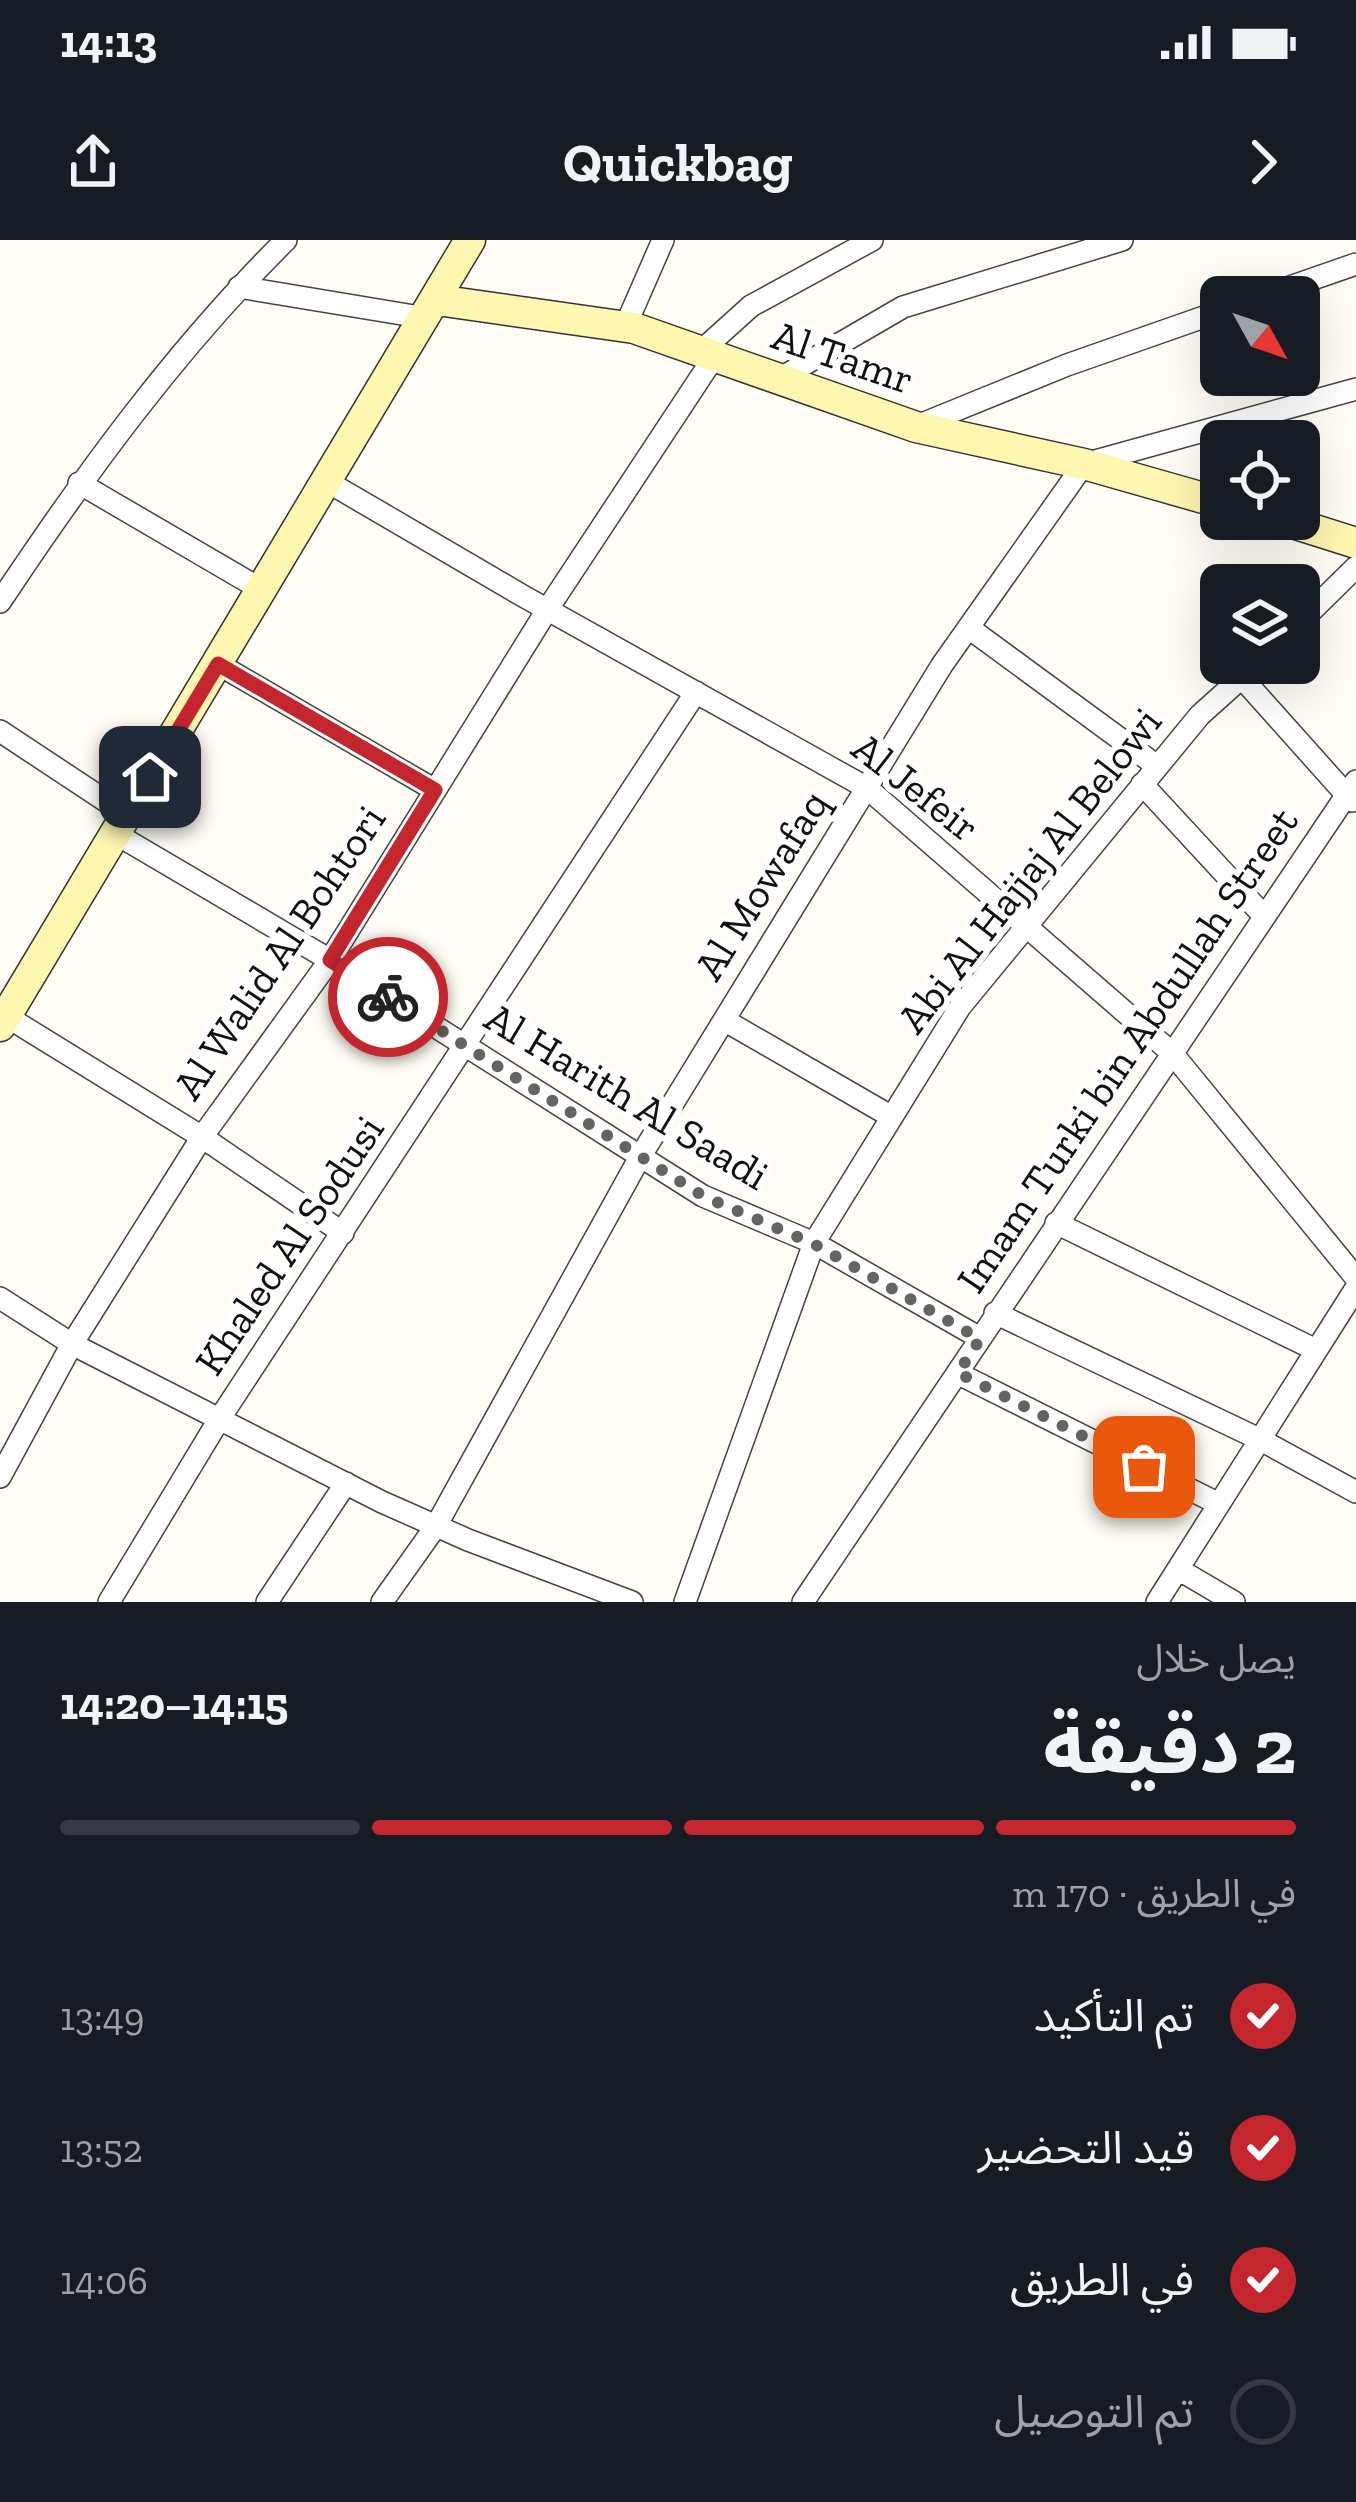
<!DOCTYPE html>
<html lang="ar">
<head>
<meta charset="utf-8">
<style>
  body { margin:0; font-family:"Zilla Slab","Noto Sans Arabic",serif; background:#242831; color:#f1f3f6; direction:rtl; height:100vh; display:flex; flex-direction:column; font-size:45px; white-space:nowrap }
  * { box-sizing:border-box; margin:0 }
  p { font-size:39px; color:#9ea1a6 }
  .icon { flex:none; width:66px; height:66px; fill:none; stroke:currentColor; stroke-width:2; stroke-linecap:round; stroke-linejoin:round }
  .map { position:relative; height:1362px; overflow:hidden; direction:ltr }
  .details { display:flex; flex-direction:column; background:#171b24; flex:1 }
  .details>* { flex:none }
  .needle { width:78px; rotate:130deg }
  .fabs { position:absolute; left:1200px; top:36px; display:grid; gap:24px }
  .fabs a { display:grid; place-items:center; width:120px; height:120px; border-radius:18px; background:#171b24; box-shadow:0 12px 48px #0002; font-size:60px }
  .pin { position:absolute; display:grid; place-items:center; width:102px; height:102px; color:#fff; margin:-51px; border-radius:24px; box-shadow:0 6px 18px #0006 }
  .courier { position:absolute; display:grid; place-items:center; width:120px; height:120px; margin:-60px; border:9px solid #c4262e; border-radius:50%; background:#fff; color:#222; box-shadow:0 3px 15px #0007 }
  .headline em { font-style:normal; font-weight:700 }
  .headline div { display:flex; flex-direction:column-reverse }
  .headline { display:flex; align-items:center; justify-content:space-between; height:204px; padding:0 60px }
  h1 { font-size:78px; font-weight:700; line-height:90px }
  .bar { display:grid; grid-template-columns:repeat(4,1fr); gap:18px 12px; align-content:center; height:144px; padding:0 60px }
  .bar i { height:15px; border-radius:9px; background:#363941 }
  .bar .selected { background:#c4262e }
  .bar p { grid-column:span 4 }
  ol { padding:0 60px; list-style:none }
  li { display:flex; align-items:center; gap:36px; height:132px }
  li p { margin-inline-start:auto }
  li .icon { padding:12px; border-radius:50%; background:#c4262e; color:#fff; stroke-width:4 }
  li:last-child { color:#9ea1a6 }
  li i { width:66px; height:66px; border:6px solid #363941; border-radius:50% }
  .status { display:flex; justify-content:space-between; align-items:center; height:84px; padding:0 60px; background:#171b24; direction:ltr }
  .status svg { height:33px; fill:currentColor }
  header { display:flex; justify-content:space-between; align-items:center; height:156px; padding:0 60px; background:#171b24; font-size:54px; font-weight:700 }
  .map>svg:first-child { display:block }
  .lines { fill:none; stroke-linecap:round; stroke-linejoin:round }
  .street-casing { stroke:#444; stroke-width:24 }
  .secondary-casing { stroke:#333; stroke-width:33 }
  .street { stroke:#fff; stroke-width:21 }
  .secondary { stroke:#fff6b0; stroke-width:30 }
  .done { stroke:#646461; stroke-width:12; stroke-dasharray:0 21.6 }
  .route { stroke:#c4262e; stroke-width:15 }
  .labels { text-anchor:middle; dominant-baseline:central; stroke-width:12; stroke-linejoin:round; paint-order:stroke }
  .street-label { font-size:42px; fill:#111; stroke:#fff }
</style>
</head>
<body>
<div class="status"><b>14:13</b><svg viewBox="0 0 49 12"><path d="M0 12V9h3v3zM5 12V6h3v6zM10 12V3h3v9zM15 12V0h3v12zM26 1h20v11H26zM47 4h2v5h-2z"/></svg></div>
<header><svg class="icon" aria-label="forward" viewBox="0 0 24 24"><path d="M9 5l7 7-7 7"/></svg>Quickbag<svg class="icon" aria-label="share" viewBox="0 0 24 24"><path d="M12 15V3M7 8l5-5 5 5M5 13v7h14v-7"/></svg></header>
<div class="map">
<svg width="1356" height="1362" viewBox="0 0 1356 1362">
  <rect width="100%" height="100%" fill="#fffdf5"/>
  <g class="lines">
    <defs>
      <path id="street" d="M239 47 426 78
        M1261 57 1356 24
        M625 87 663 0
        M700 112 751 66 872 0
        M779 139 903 67 1122 0
        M917 186 1067 125 1221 71
        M328 242 523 356 867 548 1172 813 1356 1038
        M79 243 262 350
        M0 362C85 234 177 108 286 0
        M1299 383 1356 327
        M969 388 1157 526
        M218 424 435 550
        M1242 438 1352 561
        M0 491 127 575
        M1142 544 1264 676
        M116 594 330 720 703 956 814 1003 980 1098
        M6 776 202 897 343 993
        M724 780 892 877
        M1056 983 1316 1110
        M0 1058 72 1104 382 1262 468 1300 632 1362
        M995 1073 1259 1199 1356 1252
        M957 1133 1219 1264
        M0 1237 72 1104 202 897 330 720 547 370 714 117
        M1178 1329 1234 1362
        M109 1362 220 1178 696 452
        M267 1362 346 1243
        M382 1362 436 1286 640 917 942 425 1084 224 1356 149
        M685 1362 814 1003 960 767 1200 475 1258 423
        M803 1362 1356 541
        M1157 1362 1356 1048"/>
      <path id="secondary" d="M437 60 634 88 916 187 1084 224 1221 263
        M1280 279 1356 303
        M0 786 470 0"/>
    </defs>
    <use href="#street" class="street-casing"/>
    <use href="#secondary" class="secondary-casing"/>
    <use href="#street" class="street"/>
    <use href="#secondary" class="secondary"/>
  </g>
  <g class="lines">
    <path class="done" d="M388 757 703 956 814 1004 980 1099 958 1133 1144 1227"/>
    <path class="route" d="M150 537 218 424 435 550 330 720 388 757"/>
  </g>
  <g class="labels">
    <g class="street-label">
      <text transform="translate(843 117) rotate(19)">Al Tamr</text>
      <text transform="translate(916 547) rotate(38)">Al Jefeir</text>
      <text transform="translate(1029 630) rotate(-52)">Abi Al Hajjaj Al Belowi</text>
      <text transform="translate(761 645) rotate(-58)">Al Mowafaq</text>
      <text transform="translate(279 712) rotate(-56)">Al Walid Al Bohtori</text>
      <text transform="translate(1127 810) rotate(-56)">Imam Turki bin Abdullah Street</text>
      <text transform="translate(627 856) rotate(31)">Al Harith Al Saadi</text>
      <text transform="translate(289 1005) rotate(-56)">Khaled Al Sodusi</text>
    </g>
  </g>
</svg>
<div class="fabs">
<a><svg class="needle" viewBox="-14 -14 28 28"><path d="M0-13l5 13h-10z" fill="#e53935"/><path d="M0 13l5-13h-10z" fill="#9ea1a6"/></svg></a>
<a><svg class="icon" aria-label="locate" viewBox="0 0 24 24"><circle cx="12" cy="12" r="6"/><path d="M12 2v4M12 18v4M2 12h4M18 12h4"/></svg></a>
<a><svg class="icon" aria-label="layers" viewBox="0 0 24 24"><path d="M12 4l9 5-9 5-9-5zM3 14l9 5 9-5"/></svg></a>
</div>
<div class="pin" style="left:1144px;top:1227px;background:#ea580c"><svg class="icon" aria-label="bag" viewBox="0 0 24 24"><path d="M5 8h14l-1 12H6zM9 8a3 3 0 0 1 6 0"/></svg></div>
<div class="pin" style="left:150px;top:537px;background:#1f2937"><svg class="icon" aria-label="home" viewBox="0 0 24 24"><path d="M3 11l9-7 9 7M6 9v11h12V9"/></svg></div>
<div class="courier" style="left:388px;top:757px"><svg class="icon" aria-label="bike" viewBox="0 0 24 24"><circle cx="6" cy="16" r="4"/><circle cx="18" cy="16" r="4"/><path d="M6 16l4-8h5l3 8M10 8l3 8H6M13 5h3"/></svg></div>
</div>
<section class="details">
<div class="headline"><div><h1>2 دقيقة</h1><p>يصل خلال</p></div><em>14:15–14:20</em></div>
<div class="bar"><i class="selected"></i><i class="selected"></i><i class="selected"></i><i></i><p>في الطريق · 170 m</p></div>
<ol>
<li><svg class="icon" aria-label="check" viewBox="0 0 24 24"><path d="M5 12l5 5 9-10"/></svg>تم التأكيد<p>13:49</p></li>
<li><svg class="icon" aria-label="check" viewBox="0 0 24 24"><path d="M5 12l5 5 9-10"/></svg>قيد التحضير<p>13:52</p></li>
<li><svg class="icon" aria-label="check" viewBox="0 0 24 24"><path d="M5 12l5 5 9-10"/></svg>في الطريق<p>14:06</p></li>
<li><i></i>تم التوصيل</li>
</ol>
</section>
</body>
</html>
